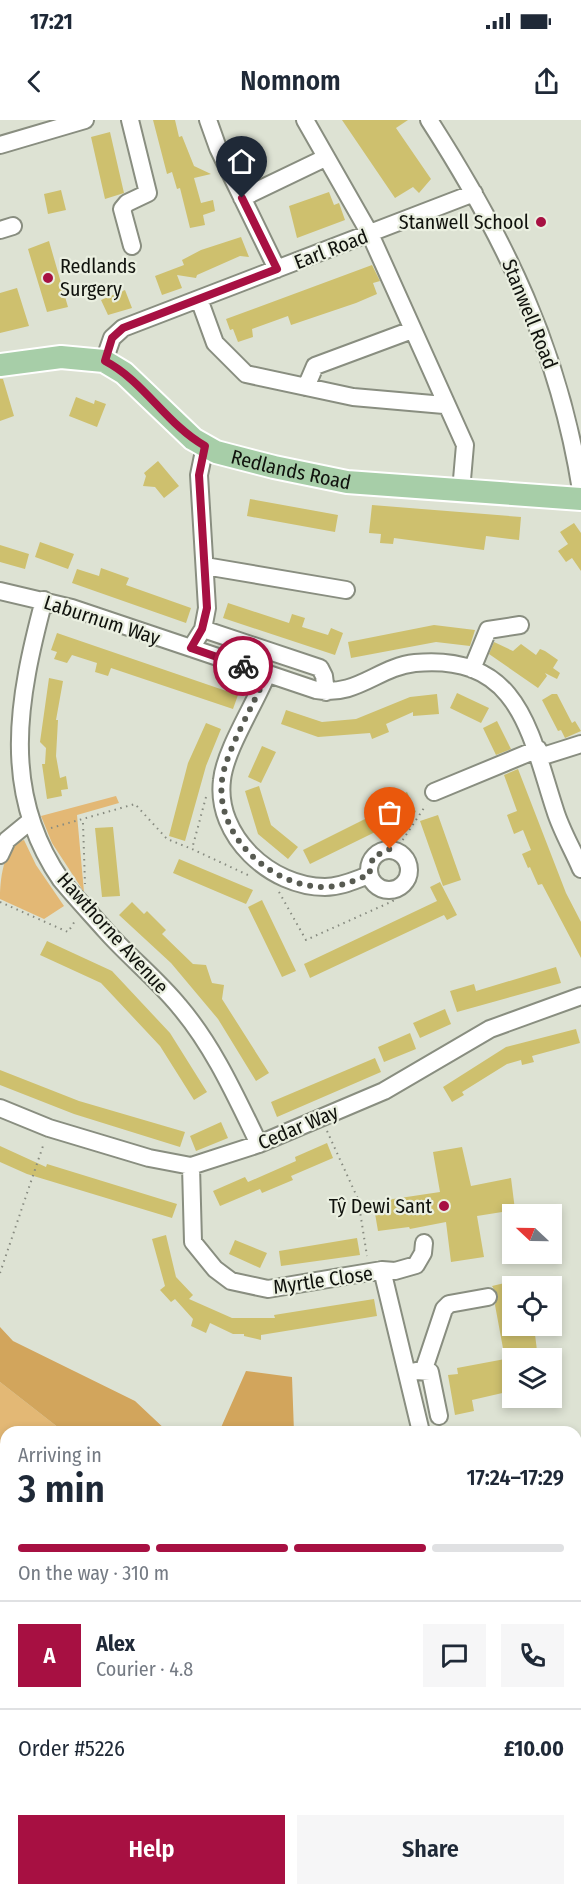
<!DOCTYPE html>
<html lang="en">
<head>
<meta charset="utf-8">
<style>
  body { margin:0; font-family:"Fira Sans Condensed",sans-serif; background:#f6f6f7; color:#1f2937; height:100vh; display:flex; flex-direction:column; font-size:22px; white-space:nowrap }
  * { box-sizing:border-box; margin:0 }
  p { font-size:20px; color:#747a83 }
  .icon { flex:none; width:33px; height:33px; fill:none; stroke:currentColor; stroke-width:2; stroke-linecap:round; stroke-linejoin:round }
  .map { position:relative; flex:1; overflow:hidden }
  .drawer { position:absolute; left:0px; top:1306px; width:582px; height:470px; display:flex; flex-direction:column; background:#fff; border-radius:18px 18px 0 0; box-shadow:0 3px 9px #0003 }
  .drawer>* { flex:none }
  .needle { width:39px; rotate:292deg }
  .buttons { position:absolute; left:502px; top:1084px; display:grid; gap:12px }
  .buttons a { display:grid; place-items:center; width:60px; height:60px; border-radius:0px; background:#fff; box-shadow:0 3px 9px #0003; font-size:30px }
  .pin { position:absolute; display:grid; place-items:center; width:51px; height:51px; color:#fff; margin:-62px -26px; border-radius:50% 50% 50% 0; rotate:-45deg; box-shadow:0 0 6px #0007 }
  .pin .icon { rotate:45deg }
  .courier { position:absolute; display:grid; place-items:center; width:60px; height:60px; margin:-30px; border:4px solid #a71042; border-radius:50%; background:#fff; color:#222; box-shadow:0 2px 8px #0007 }
  .headline em { font-style:normal; font-weight:600 }
  .headline div { display:flex; flex-direction:column-reverse }
  .headline { display:flex; align-items:center; justify-content:space-between; height:102px; padding:0 18px }
  h1 { font-size:39px; font-weight:600; line-height:45px }
  .bar { display:grid; grid-template-columns:repeat(4,1fr); gap:9px 6px; align-content:center; height:72px; padding:0 18px }
  .bar i { height:8px; border-radius:4px; background:#e0e1e3 }
  .bar .selected { background:#a71042 }
  .bar p { grid-column:span 4 }
  .line { display:flex; align-items:center; gap:15px; padding:0 18px; border-top:2px solid #e0e1e3 }
  .line div { flex:1 }
  .round { display:grid; place-items:center; flex:none; width:63px; height:63px; border-radius:0px; background:#f6f6f7 }
  .action { display:flex; gap:12px; margin-top:auto; padding:12px 18px }
  .action a { flex:1; height:69px; border-radius:0px; background:#a71042; color:#fff; font-size:24px; font-weight:600; line-height:69px; text-align:center }
  .action a+a { background:#f6f6f7; color:#1f2937 }
  .status { display:flex; justify-content:space-between; align-items:center; height:42px; padding:0 30px; background:#fff; direction:ltr }
  .status svg { height:16px; fill:currentColor }
  header { display:flex; justify-content:space-between; align-items:center; height:78px; padding:0 18px; background:#fff; font-size:27px; font-weight:600 }
  .map>svg:first-child { display:block }
  .green { fill:#e3b875 }
  .forest { fill:#d2a55c }
  .building { fill:#cec06e }
  .lines { fill:none; stroke-linecap:round; stroke-linejoin:round }
  .minor-casing { stroke:#898e80; stroke-width:20 }
  .major-casing { stroke:#fff; stroke-width:26 }
  .path { stroke:#878b80; stroke-width:2; stroke-dasharray:1.5 4.5; stroke-linecap:butt }
  .minor { stroke:#fff; stroke-width:16 }
  .major { stroke:#a7cea8; stroke-width:22 }
  .done { stroke:#585b52; stroke-width:6; stroke-dasharray:0 10.8 }
  .route { stroke:#a71042; stroke-width:8 }
  .poi-dot { fill:#a71042; stroke:#eaefe0; stroke-width:2 }
  .labels { text-anchor:middle; dominant-baseline:central; stroke-width:4.5; stroke-linejoin:round; paint-order:stroke }
  .poi-label { font-size:20px; fill:#10120d; stroke:#eaefe0; text-anchor:end }
  .street-label { font-size:20px; fill:#10120d; stroke:#eaefe0 }
</style>
</head>
<body>
<div class="status"><b>17:21</b><svg viewBox="0 0 49 12"><path d="M0 12V9h3v3zM5 12V6h3v6zM10 12V3h3v9zM15 12V0h3v12zM26 1h20v11H26zM47 4h2v5h-2z"/></svg></div>
<header><svg class="icon" aria-label="back" viewBox="0 0 24 24"><path d="M15 5l-7 7 7 7"/></svg>Nomnom<svg class="icon" aria-label="share" viewBox="0 0 24 24"><path d="M12 15V3M7 8l5-5 5 5M5 13v7h14v-7"/></svg></header>
<div class="map">
<svg width="581" height="1775" viewBox="0 0 581 1775">
  <rect width="100%" height="100%" fill="#dde2d3"/>
  <path class="green" d="M116 676 119 683 77 695 84 772 52 723 41 696Z
    M24 720 36 745 64 786 44 799 0 779C0 764 2 725 24 720Z
    M0 1262 64 1312H6V1539L0 1540Z"/>
  <path class="forest" d="M0 1207 13 1221 135 1281 168 1312H64L0 1262Z
    M246 1251 292 1257 294 1312H219Z
    M581 1448V1502L576 1504V1450Z
    M6 1539V1573H0V1540Z
    M364 1770H526L532 1775H362Z"/>
  <path class="building" d="M153 0H175L179 17 182 16 194 46 211 54 194 58 201 83 213 80 215 91 203 95 205 105 190 108 180 68 177 69 172 52 167 54Z
    M342 0H408L396 8 431 59 419 73 413 67 395 78Z
    M110 12 124 73 105 79 91 17Z
    M61 70 66 90 48 94 44 74Z
    M329 72 334 85 339 83 345 100 297 118 289 86Z
    M241 117 249 137 240 136 197 155 196 158 177 155 182 168 162 175 155 156 184 145 182 140 201 130Z
    M49 121 68 187 47 192 28 129Z
    M372 145 380 161 373 163 377 174 356 183 291 205 288 196 252 209 253 217 238 222 233 209 230 210 226 199Z
    M17 168 29 206 0 213V173Z
    M125 170 132 188 108 195 101 180Z
    M0 259H3L14 296 0 301Z
    M76 277 94 284 95 280 106 284 97 307 69 296Z
    M158 341 179 366 164 378 155 367 143 366 146 356 144 353Z
    M250 379 338 395 335 412 247 396Z
    M372 385 521 397 519 420 486 416 484 430 394 418 393 424 380 423 381 414 369 413Z
    M574 403 581 413V451L572 438 566 442 558 431 568 424 560 412Z
    M40 422 74 434 68 449 35 437Z
    M0 425 29 434 25 449 0 442Z
    M101 448 129 458 126 465 191 488 186 503 72 463 77 449 99 456Z
    M228 483 289 503 292 494 305 498 302 507 328 515 331 508 343 513 335 535 223 498Z
    M434 505 475 510 470 526 436 522 351 538 348 522Z
    M57 513 238 575 233 589 111 548 108 556 95 552 97 543 72 535 67 543 54 539 57 532 51 530Z
    M494 522 513 531 521 524 536 535 540 529 545 531 558 540 553 548 560 553 557 559 545 553 547 556 538 568 489 534Z
    M49 558 63 561 56 600H58L56 636 60 658 66 656 68 669 61 670 62 676 47 679 42 644H45L46 628 40 622Z
    M457 573 489 588 481 603 450 588Z
    M437 574 439 594 413 596V592L386 604 389 612 372 619 370 613 318 617 281 604 286 590 322 602 356 599 410 577Z
    M552 574H557L572 603 575 601 581 611 565 618 561 610 558 611 542 580Z
    M497 601 511 629 496 635 483 608Z
    M206 603 221 609 206 646 185 721 169 716 188 643Z
    M262 626 276 632 261 663 248 657Z
    M518 649 566 773 581 802V838L542 764 538 765 530 747 528 748 522 734 531 730 523 710 514 714 507 695 517 691 504 655Z
    M259 666 271 705 298 727 288 739 258 714 245 671Z
    M407 672 416 692 310 744 303 730 371 696 398 686 394 678Z
    M438 695 461 760 443 766 420 701Z
    M113 707 120 776 102 777 95 708Z
    M179 739 253 770 246 784 173 753Z
    M440 762 457 795 447 800 444 795 310 858 304 844 437 781 430 767Z
    M262 780 296 851 282 857 248 787Z
    M132 782 144 794 147 791 166 810 162 814 193 844 206 845 212 863 224 865 222 879 269 953 256 961 218 899 171 843 119 795Z
    M47 821 112 851 170 913 207 972 194 980 160 926 101 863 40 835Z
    M556 847 561 863 457 892 450 871 474 864 476 871Z
    M445 889 451 904 420 918 413 903Z
    M576 909 580 923 532 936 534 942 522 945 521 940 507 944 462 972 464 975 452 982 443 967 506 927Z
    M410 913 416 929 384 942 378 927Z
    M375 938 381 952 277 997 271 982Z
    M0 950 79 981 185 1012 180 1027 74 994 0 965Z
    M221 1002 228 1018 196 1031 190 1016Z
    M327 1023 333 1038 291 1056 293 1060 262 1073 260 1069 220 1086 213 1071 245 1057 248 1062 296 1041 295 1037Z
    M0 1026 46 1047 47 1044 177 1084 172 1098 27 1054 0 1042Z
    M462 1027 471 1066 511 1058 515 1090 477 1096 484 1137 451 1142 446 1102 410 1109 409 1107 378 1111 373 1082 440 1072 433 1032Z
    M166 1115 176 1157 193 1175 189 1179 232 1198H275L274 1195 374 1179 377 1196 261 1215V1220L244 1216V1214H233L210 1203 206 1213 191 1206 193 1199 175 1179 171 1182 160 1170 165 1166 152 1119Z
    M357 1118 360 1135 281 1146 279 1131Z
    M235 1120 267 1133 260 1148 229 1134Z
    M513 1161V1206H534L538 1239H513L511 1271 472 1280 474 1291 455 1295 448 1255 458 1254 457 1248 505 1239 495 1185 498 1176 492 1166Z"/>
  <g class="lines">
    <defs>
      <path id="minor" d="M130 0 148 73 127 83 122 89 132 126
        M208 0 218 28 277 149
        M305 0 370 114 465 325 461 371
        M429 0C505 118 559 230 581 370
        M0 25 85 0
        M242 78 325 38
        M0 110 13 106
        M199 179 215 223 246 254 353 277 444 285
        M104 241 112 218 123 208 474 73
        M306 267 315 246 412 210
        M205 446 346 470
        M0 471 72 488 316 570C357 577 378 547 415 543 520 533 530 614 555 690 561 710 573 730 581 749
        M44 480C18 578 0 672 61 760 75 777 91 794 106 811 129 837 157 859 179 886 214 927 236 977 259 1024
        M203 509 320 548 324 556 326 572
        M191 528 203 509 207 488 199 355 205 326
        M472 549 488 510 520 505
        M267 554C255 584 225 630 222 660 215 716 271 767 325 767 341 767 355 760 369 755
        M540 637 581 624
        M434 672 538 629
        M369 750a20 20 0 1 1 40 0a20 20 0 1 1-40 0Z
        M0 735 7 720 29 702
        M0 988 49 1008 149 1038 191 1046 259 1024 384 971 490 909 581 876
        M191 1046 193 1122 215 1149 231 1161 268 1169 382 1150 421 1312
        M382 1150 395 1151 416 1145 423 1133 424 1123
        M424 1249 444 1189 449 1184 488 1177
        M416 1251 430 1252 439 1296
        M17 1775 19 1770
        M200 1775 201 1770"/>
      <g id="major">
        <path id="s1" d="M0 245 61 237 104 241 124 253 193 319 216 332 274 347 347 362 581 379"/>
      </g>
    </defs>
    <use href="#minor" class="minor-casing"/>
    <use href="#major" class="major-casing"/>
    <path class="path" d="M206 677 192 729 250 756
      M83 703 85 764
      M51 708 135 684 167 719 192 729
      M396 730 426 685
      M279 772 306 820 393 781 389 770
      M0 782 68 812 75 801
      M327 1011 358 1079 367 1136
      M0 1153 44 1023
      M0 1457 6 1466"/>
    <use href="#minor" class="minor"/>
    <use href="#major" class="major"/>
  </g>
  <g class="lines">
    <path class="done" d="M243 546 267 554C255 582 225 633 222 660 215 716 271 767 325 767 341 767 355 760 369 755L373 737 390 729"/>
    <path class="route" d="M242 78 277 149 123 208 112 218 105 241C144 261 166 304 205 326L199 355 207 488 202 509 191 528 243 546"/>
  </g>
  <g class="poi-dot">
    <circle cx="541" cy="102" r="6"/>
    <circle cx="48" cy="158" r="6"/>
    <circle cx="444" cy="1086" r="6"/>
  </g>
  <g class="labels">
    <g class="poi-label">
      <text x="529" y="102">Stanwell School</text>
      <text x="60" y="146" text-anchor="start">Redlands<tspan x="60" dy="23">Surgery</tspan></text>
      <text x="432" y="1086">Tŷ Dewi Sant</text>
    </g>
    <g class="street-label">
      <text transform="translate(331 129) rotate(-21)">Earl Road</text>
      <text transform="translate(530 194) rotate(68)">Stanwell Road</text>
      <text stroke="none"><textPath href="#s1" startOffset="327">Redlands Road</textPath></text>
      <text transform="translate(102 500) rotate(18)">Laburnum Way</text>
      <text transform="translate(113 813) rotate(48)">Hawthorne Avenue</text>
      <text transform="translate(298 1007) rotate(-23)">Cedar Way</text>
      <text transform="translate(323 1160) rotate(-8)">Myrtle Close</text>
    </g>
  </g>
</svg>
<div class="buttons">
<a><svg class="needle" viewBox="-14 -14 28 28"><path d="M0-13l5 13h-10z" fill="#e53935"/><path d="M0 13l5-13h-10z" fill="#747a83"/></svg></a>
<a><svg class="icon" aria-label="locate" viewBox="0 0 24 24"><circle cx="12" cy="12" r="6"/><path d="M12 2v4M12 18v4M2 12h4M18 12h4"/></svg></a>
<a><svg class="icon" aria-label="layers" viewBox="0 0 24 24"><path d="M12 4l9 5-9 5-9-5zM3 14l9 5 9-5"/></svg></a>
</div>
<div class="pin" style="left:390px;top:729px;background:#ea580c"><svg class="icon" aria-label="bag" viewBox="0 0 24 24"><path d="M5 8h14l-1 12H6zM9 8a3 3 0 0 1 6 0"/></svg></div>
<div class="pin" style="left:242px;top:78px;background:#1f2937"><svg class="icon" aria-label="home" viewBox="0 0 24 24"><path d="M3 11l9-7 9 7M6 9v11h12V9"/></svg></div>
<div class="courier" style="left:243px;top:546px"><svg class="icon" aria-label="bike" viewBox="0 0 24 24"><circle cx="6" cy="16" r="4"/><circle cx="18" cy="16" r="4"/><path d="M6 16l4-8h5l3 8M10 8l3 8H6M13 5h3"/></svg></div>
<section class="drawer">
<div class="headline"><div><h1>3 min</h1><p>Arriving in</p></div><em>17:24–17:29</em></div>
<div class="bar"><i class="selected"></i><i class="selected"></i><i class="selected"></i><i></i><p>On the way · 310 m</p></div>
<div class="line" style="height:108px"><b class="round" style="background:#a71042;color:#fff">A</b><div><b>Alex</b><p>Courier · 4.8</p></div><a class="round"><svg class="icon" aria-label="chat" viewBox="0 0 24 24"><path d="M4 5h16v11H9l-5 4z"/></svg></a><a class="round"><svg class="icon" aria-label="phone" viewBox="0 0 24 24"><path d="M5 4h4l2 5-3 2q2 4 5 5l2-3 5 2v4C11 20 4 13 5 4z"/></svg></a></div>
<div class="line" style="height:78px"><div>Order #5226</div><b>£10.00</b></div>
<div class="action"><a>Help</a><a>Share</a></div>
</section>
</div>
</body>
</html>
